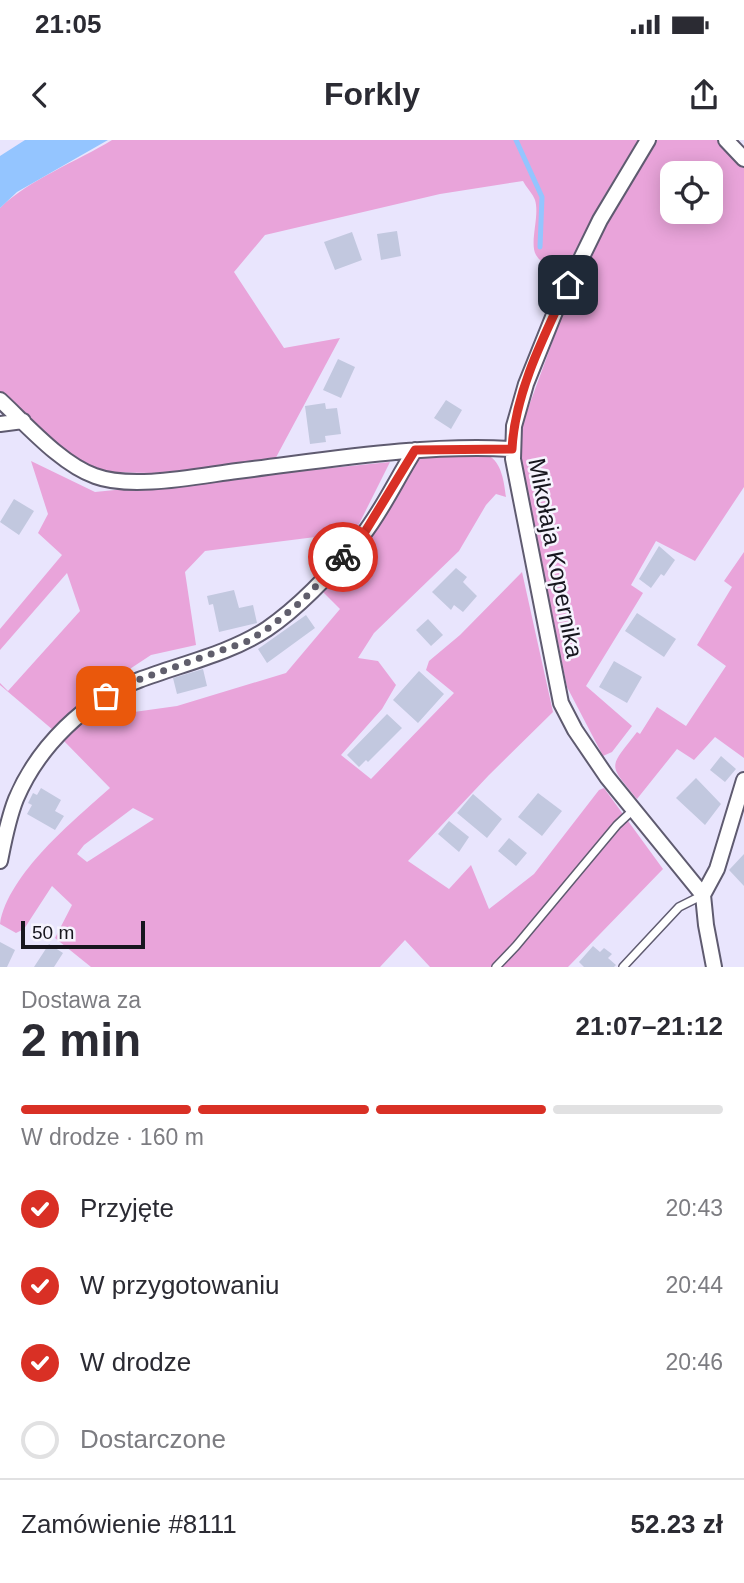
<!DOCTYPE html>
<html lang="pl">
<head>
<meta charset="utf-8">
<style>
  body { margin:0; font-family:Arial,sans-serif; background:#f2f2f3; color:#2b2b33; height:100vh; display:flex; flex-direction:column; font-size:26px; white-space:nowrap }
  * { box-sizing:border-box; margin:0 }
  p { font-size:23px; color:#7c7c81 }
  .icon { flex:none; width:38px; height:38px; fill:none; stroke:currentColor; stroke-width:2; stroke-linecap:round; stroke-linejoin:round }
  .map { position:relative; height:827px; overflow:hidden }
  .side { display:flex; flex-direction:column; background:#fff; flex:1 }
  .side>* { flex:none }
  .fabs { position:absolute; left:660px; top:21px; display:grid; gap:14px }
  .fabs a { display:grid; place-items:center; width:63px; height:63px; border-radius:14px; background:#fff; box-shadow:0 4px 18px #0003; font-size:35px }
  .scale { position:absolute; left:21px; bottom:18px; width:124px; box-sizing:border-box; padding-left:7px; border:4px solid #17161e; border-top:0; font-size:19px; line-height:24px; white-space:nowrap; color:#17161e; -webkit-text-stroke:5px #f6f4fe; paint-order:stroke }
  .pin { position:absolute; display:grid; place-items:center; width:60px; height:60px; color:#fff; margin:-30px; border-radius:14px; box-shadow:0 4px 10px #0006 }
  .courier { position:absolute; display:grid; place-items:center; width:70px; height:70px; margin:-35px; border:5px solid #d93025; border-radius:50%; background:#fff; color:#222; box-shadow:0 2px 9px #0007 }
  .overview em { font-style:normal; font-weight:600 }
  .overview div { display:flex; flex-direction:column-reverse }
  .overview { display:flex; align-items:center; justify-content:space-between; height:119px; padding:0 21px }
  h1 { font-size:46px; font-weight:600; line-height:52px }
  .bar { display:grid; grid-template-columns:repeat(4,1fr); gap:10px 7px; align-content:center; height:84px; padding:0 21px }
  .bar i { height:9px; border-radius:5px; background:#e1e1e2 }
  .bar .active { background:#d93025 }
  .bar p { grid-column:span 4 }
  .line { display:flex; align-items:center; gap:18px; padding:0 21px; border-top:2px solid #e1e1e2 }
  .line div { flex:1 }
  ol { padding:0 21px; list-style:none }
  li { display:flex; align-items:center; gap:21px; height:77px }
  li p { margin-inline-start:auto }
  li .icon { padding:7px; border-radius:50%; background:#d93025; color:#fff; stroke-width:4 }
  li:last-child { color:#7c7c81 }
  li i { width:38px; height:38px; border:4px solid #e1e1e2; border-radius:50% }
  .status { display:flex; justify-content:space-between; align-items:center; height:49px; padding:0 35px; background:#fff; direction:ltr }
  .status svg { height:19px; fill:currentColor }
  header { display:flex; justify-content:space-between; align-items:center; height:91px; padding:0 21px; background:#fff; font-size:32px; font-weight:600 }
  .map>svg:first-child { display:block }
  .green { fill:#e9a4da; fill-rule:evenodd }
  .water { fill:#94c5ff }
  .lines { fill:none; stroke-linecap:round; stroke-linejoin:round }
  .stream { stroke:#94c5ff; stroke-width:5 }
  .building { fill:#c2c8df }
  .service-casing { stroke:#5f5b70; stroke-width:10 }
  .minor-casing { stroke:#5f5b70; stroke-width:18 }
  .service { stroke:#fff; stroke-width:7 }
  .minor { stroke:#fff; stroke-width:14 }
  .done { stroke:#605e6c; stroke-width:7; stroke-dasharray:0 12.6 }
  .route { stroke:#d93025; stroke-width:9 }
  .labels { text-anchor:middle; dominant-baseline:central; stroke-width:5; stroke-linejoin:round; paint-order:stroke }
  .street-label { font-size:24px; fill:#17161e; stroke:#f6f4fe }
</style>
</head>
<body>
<div class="status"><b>21:05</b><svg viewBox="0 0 49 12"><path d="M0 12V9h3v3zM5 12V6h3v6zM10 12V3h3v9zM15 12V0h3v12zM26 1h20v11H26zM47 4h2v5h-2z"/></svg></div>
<header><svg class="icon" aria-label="back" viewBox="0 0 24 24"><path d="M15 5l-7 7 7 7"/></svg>Forkly<svg class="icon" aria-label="share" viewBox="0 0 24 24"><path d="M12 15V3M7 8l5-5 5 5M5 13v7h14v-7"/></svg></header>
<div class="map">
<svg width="744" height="827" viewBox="0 0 744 827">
  <rect width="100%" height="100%" fill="#e9e5fd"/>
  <path class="green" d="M112 0H638L601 61 563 134C555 128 541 124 536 115 529 103 540 76 535 60 533 54 526 47 523 41L440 54 265 95 234 132 284 208 340 198 273 323 153 333 96 332 62 307 0 252V68C28 40 78 21 112 0Z
    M657 0H720L744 26V347L695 421 656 401 631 445 643 453 586 546 632 586 612 612 603 616 567 547 520 316 522 285 560 181 591 112 619 59ZM672 33H710V72H672Z
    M442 313 488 315C502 323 504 342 506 357L496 354 486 365 459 411 374 493 358 518 378 521 396 545 382 569 341 615 371 639 454 553 426 530 429 521 460 495 522 432 553 572 489 635 408 721 449 749 471 725 489 769 534 734 599 650 604 648 663 729 568 827H430L405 800 380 827H91L55 798 72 765 52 746 24 789 16 793 0 784C8 734 74 680 110 648L62 599 78 582 127 553 134 572 177 566 286 533 340 469 320 449 414 321 420 317ZM133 668 154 679 87 722 77 714 84 705Z
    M31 321 95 352 390 322 355 392 205 411 185 432 196 505 151 515 110 542V546L53 590 0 545V543L8 551 80 471 67 433 0 510V489L62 415 38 393 48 374Z
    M744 412V618L715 597 694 620 677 609 637 659C607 622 609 629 637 592L640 594 657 567 686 586 726 526 697 505 732 447 724 441Z"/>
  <path class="water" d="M25 0H108L17 52 0 68V16Z"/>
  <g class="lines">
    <path class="stream" d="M516 0 542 57 540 107"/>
  </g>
  <path class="building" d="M397 91 401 116 381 120 377 94Z
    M352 92 362 120 335 130 324 102Z
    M338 219 355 227 341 258 323 250Z
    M446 260 462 270 451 289 434 278Z
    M325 263 326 269 337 268 341 294 325 296 326 302 310 304 305 266Z
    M14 359 34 371 19 395 0 382Z
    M659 406 675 420 664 436 661 434 651 448 639 439Z
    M456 428 467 437 463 442 477 456 463 472 454 465 451 470 432 452Z
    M234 450 239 468 253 465 257 483 219 492 213 464 209 465 207 456Z
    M637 473 676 499 664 517 625 491Z
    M306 475 315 488 267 523 258 509Z
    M428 479 443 495 431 506 416 490Z
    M614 521 642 537 627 563 599 547Z
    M203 529 207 546 177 554 173 538Z
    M419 531 444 554 418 583 393 560Z
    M387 574 402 588 368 622 366 620 359 627 347 615Z
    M721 616 736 629 725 642 710 630Z
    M696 638 721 664 705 685 676 658Z
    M41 648 61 660 55 671 64 676 55 690 27 674 32 665 28 663 33 653 37 655Z
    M538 653 562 671 542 696 518 677Z
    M473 654 502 679 487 698 457 673Z
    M449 681 469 697 459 712 438 694Z
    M509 698 527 713 516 726 498 711Z
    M744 714V746L729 730Z
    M0 802 15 810 7 827H0Z
    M49 804 63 813 54 827H34Z
    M593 806 600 812 604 808 612 814 608 818 616 825 614 827H584L579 822Z"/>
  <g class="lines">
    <defs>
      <path id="service" d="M496 827 516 806 617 685 632 671
        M623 827 679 767 703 755"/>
      <path id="minor" d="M648 0 600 80 555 172 526 244 514 286 513 319 561 563 575 590 607 637 703 755 706 785 714 827
        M726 0 744 19
        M0 260C27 285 61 324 95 336 132 350 198 336 237 331 328 320 420 304 512 309
        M0 284 23 281
        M0 721C4 701 8 679 16 659 38 607 85 560 139 540 181 524 229 514 267 489 302 465 335 429 362 396 382 371 397 338 415 310
        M703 755 717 729 744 640"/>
    </defs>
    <use href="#service" class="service-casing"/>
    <use href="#minor" class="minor-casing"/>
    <use href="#service" class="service"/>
    <use href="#minor" class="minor"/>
  </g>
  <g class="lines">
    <path class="done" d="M106 556 135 541 248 501 270 487 303 460 343 417"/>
    <path class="route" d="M343 417 363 395 415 310 512 309C515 252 544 196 568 145"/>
  </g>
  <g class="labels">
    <g class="street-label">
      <text transform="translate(556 418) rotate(79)">Mikołaja Kopernika</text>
    </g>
  </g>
</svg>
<div class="fabs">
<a><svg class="icon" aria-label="locate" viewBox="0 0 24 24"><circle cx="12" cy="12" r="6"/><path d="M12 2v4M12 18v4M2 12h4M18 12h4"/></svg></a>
</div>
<div class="scale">50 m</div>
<div class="pin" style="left:106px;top:556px;background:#ea580c"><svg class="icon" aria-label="bag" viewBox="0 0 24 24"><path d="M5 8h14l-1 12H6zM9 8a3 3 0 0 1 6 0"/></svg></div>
<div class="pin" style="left:568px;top:145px;background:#1f2937"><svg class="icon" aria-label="home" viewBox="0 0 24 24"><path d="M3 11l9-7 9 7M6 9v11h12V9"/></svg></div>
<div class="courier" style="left:343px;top:417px"><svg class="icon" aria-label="bike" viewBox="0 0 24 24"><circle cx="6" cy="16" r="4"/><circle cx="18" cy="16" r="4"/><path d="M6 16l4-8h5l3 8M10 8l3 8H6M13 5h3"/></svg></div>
</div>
<section class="side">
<div class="overview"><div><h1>2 min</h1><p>Dostawa za</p></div><em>21:07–21:12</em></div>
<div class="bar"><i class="active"></i><i class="active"></i><i class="active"></i><i></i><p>W drodze · 160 m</p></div>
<ol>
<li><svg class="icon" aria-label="check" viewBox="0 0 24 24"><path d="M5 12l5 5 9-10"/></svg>Przyjęte<p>20:43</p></li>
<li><svg class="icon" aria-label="check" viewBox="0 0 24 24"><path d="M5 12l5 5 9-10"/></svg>W przygotowaniu<p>20:44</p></li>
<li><svg class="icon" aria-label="check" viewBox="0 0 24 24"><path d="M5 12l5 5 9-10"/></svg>W drodze<p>20:46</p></li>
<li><i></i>Dostarczone</li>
</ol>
<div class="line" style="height:91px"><div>Zamówienie #8111</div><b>52.23 zł</b></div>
</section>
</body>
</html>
